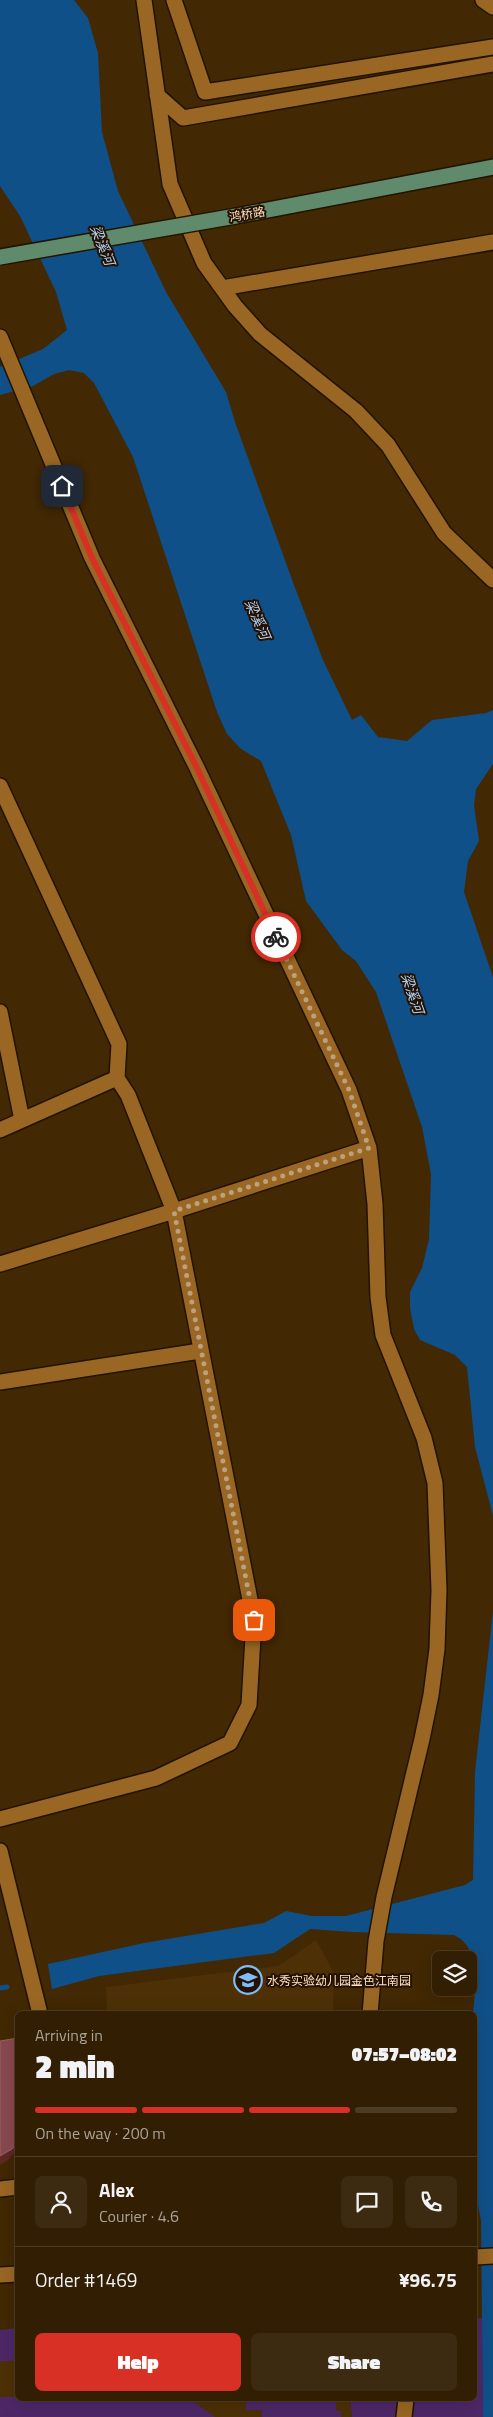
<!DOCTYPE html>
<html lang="en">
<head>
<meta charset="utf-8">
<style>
  body { margin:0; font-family:"Titillium Web","Noto Sans SC",sans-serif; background:#3d2b11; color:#f1f3f6; height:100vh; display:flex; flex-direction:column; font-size:19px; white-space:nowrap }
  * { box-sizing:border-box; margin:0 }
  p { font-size:16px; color:#a8a299 }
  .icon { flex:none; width:28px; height:28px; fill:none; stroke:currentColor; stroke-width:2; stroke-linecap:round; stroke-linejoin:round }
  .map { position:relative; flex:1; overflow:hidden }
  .drawer { position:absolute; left:15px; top:2011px; width:462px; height:390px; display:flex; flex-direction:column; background:#321e02; border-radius:8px; box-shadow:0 5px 20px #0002,0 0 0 1px #4d3c24 }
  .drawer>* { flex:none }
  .buttons { position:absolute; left:432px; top:1951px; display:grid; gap:10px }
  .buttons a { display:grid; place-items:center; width:45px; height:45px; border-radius:8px; background:#321e02; box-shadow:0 5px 20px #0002,0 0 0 1px #4d3c24; font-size:25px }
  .pin { position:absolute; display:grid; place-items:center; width:42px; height:42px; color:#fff; margin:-21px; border-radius:10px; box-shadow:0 2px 8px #0006 }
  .courier { position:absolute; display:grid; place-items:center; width:50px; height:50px; margin:-25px; border:4px solid #d93025; border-radius:50%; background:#fff; color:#222; box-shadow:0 1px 6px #0007 }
  .headline em { font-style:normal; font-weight:800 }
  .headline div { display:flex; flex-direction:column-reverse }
  .headline { display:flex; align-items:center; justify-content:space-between; height:85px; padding:0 20px }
  h1 { font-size:32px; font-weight:800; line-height:38px }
  .bar { display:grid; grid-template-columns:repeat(4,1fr); gap:8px 5px; align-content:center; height:60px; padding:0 20px }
  .bar i { height:6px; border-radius:4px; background:#4d3c24 }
  .bar .on { background:#d93025 }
  .bar p { grid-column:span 4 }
  .line { display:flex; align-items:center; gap:12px; padding:0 20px; border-top:1px solid #4d3c24 }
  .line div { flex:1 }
  .round { display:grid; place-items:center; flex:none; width:52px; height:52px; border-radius:8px; background:#3d2b11 }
  .primary-button { display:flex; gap:10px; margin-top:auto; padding:10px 20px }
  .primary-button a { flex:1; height:58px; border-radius:8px; background:#d93025; color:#fff; font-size:20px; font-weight:800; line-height:58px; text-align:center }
  .primary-button a+a { background:#3d2b11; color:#f1f3f6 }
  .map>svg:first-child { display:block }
  .built { fill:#4d3006 }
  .green { fill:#4e2767 }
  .water { fill:#105088 }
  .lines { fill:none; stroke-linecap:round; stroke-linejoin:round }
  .stream { stroke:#105088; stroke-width:5 }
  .minor-casing { stroke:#221301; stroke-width:18 }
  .major-casing { stroke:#221301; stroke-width:18 }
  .minor { stroke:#996723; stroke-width:15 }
  .major { stroke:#608a6c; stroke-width:15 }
  .major-bridge-casing { stroke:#221301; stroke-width:18; stroke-linecap:butt }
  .major-bridge { stroke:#608a6c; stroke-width:15 }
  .shaded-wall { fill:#5e2823 }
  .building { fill:#89484f; stroke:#9b6061 }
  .done { stroke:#bca17f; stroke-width:5; stroke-dasharray:0 9 }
  .route { stroke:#d93025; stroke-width:6 }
  .labels { text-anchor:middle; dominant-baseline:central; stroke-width:4; stroke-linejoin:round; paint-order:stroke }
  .street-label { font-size:12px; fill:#fee2c2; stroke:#251100 }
  .poi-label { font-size:12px; fill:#fee2c2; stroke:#251100; text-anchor:start }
  .water-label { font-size:14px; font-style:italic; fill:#aed3fa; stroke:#251100 }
</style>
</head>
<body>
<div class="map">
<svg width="493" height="2417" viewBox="0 0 493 2417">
  <rect width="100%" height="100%" fill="#422803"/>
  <path class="built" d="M316 1940 334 1973 333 2014H107L106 1987 278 1966Z
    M0 2361H17L18 2399H350L352 2417H0Z"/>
  <path class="green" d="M482 2318 483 2417H352L350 2399H475V2319Z
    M17 2328V2361H0V2330Z
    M0 2397H17L18 2399H182L197 2404 215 2417H0Z
    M246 2399H336V2411H341V2417H262V2410H246Z"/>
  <path class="water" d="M0 0H74L88 18 98 53 102 132 118 191 166 292 226 392 235 422 294 585 323 660 352 720 361 715 378 737 407 741 432 720 486 713 493 710V764L476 789 474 805 479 841 468 861 464 892 493 977V1516L475 1447 467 1367 455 1355 420 1340 414 1329 410 1308V1292L422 1268 429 1239 431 1174 422 1127 376 992 356 961 342 950 306 901 291 835 261 761 241 749 227 734 217 712 133 457 94 383 84 373 69 370 54 374 33 386 0 395V367L43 349 67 330 56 292 20 216 0 186Z
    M493 1611V2417H483L481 2221 475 2189V2014H473C475 1989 482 1948 454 1935L352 1932 310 1929 274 1953 99 1976 52 1989 48 1964 144 1943 264 1923 286 1911 312 1916H346L465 1885 473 1880 475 1772Z"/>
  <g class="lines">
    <path class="stream" d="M0 1988 7 1987"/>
    <defs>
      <path id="minor" d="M144 0 170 184 204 263 235 306 260 334 356 411 388 445 444 533 493 580
        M174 0 205 92 493 47
        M483 0 493 7
        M157 95 183 118 493 64
        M222 288 493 242
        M0 337 92 558 197 768 349 1090 369 1148 375 1204 378 1297 383 1335 424 1438 435 1483 439 1590 437 1649 431 1695 422 1739 384 1897 376 1941 370 2014
        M0 786 119 1044 117 1078 0 1130
        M0 1012 22 1120
        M0 1264 174 1211 369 1148
        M0 1382 200 1351
        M0 1819 156 1778 230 1743 249 1705 254 1620 174 1211 128 1095 117 1078
        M0 1851 40 2014
        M0 2189 18 2187
        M475 2257 493 2256
        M0 2275 18 2274
        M404 2417 406 2399"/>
      <path id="major" d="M236 216 493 167"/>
    </defs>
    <use href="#minor" class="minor-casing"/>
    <use href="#major" class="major-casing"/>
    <use href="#minor" class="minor"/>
    <use href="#major" class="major"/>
    <defs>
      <path id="major-bridge" d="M0 257 236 216"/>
    </defs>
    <use href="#major-bridge" class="major-bridge-casing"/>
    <use href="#major-bridge" class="major-bridge"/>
  </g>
  <path class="shaded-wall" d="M18 2142V2147L16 2151 8 2160 0 2165V2156Z"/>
  <path class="building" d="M18 2038V2142L12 2149 0 2156V2041Z"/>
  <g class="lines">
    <path class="done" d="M254 1620 174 1211 369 1148 349 1090 276 937"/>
    <path class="route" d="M62 486 92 558 197 768 276 937"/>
  </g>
  <defs>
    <symbol id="school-ring" viewBox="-11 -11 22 22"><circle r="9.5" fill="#251100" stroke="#81bcfa" stroke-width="1.5"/><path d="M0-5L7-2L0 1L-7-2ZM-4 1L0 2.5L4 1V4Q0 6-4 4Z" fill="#81bcfa"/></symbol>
  </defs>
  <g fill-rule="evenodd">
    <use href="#school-ring" x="232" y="1964" width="32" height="32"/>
  </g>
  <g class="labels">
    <g class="street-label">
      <text transform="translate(247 214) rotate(-10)">鸿桥路</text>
    </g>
    <g class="poi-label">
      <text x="267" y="1980">水秀实验幼儿园金色江南园</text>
    </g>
    <g class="water-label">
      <text transform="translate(103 245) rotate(68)">梁溪河</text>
      <text transform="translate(258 619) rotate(66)">梁溪河</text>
      <text transform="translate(413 993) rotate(71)">梁溪河</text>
    </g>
  </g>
</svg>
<div class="buttons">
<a><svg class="icon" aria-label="layers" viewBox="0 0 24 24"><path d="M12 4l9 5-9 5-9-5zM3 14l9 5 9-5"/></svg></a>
</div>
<div class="pin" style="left:254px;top:1620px;background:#ea580c"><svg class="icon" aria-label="bag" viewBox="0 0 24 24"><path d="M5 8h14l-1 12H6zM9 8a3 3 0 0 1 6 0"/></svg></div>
<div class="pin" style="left:62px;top:486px;background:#1f2937"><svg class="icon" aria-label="home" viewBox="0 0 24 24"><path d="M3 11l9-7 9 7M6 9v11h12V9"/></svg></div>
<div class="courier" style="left:276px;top:937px"><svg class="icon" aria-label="bike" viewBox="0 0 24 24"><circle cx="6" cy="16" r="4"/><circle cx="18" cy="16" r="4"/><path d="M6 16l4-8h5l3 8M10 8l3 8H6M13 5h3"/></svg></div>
<section class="drawer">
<div class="headline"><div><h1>2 min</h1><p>Arriving in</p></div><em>07:57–08:02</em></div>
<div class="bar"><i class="on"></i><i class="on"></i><i class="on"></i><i></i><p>On the way · 200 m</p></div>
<div class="line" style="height:90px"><a class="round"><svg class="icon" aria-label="person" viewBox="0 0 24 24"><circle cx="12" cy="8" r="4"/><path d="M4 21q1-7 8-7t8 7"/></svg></a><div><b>Alex</b><p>Courier · 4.6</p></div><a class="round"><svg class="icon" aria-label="chat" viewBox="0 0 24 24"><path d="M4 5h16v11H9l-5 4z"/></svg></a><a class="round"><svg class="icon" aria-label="phone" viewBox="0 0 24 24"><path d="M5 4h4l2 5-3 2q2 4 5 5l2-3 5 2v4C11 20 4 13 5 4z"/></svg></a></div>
<div class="line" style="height:65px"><div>Order #1469</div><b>¥96.75</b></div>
<div class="primary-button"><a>Help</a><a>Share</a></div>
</section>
</div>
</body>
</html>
